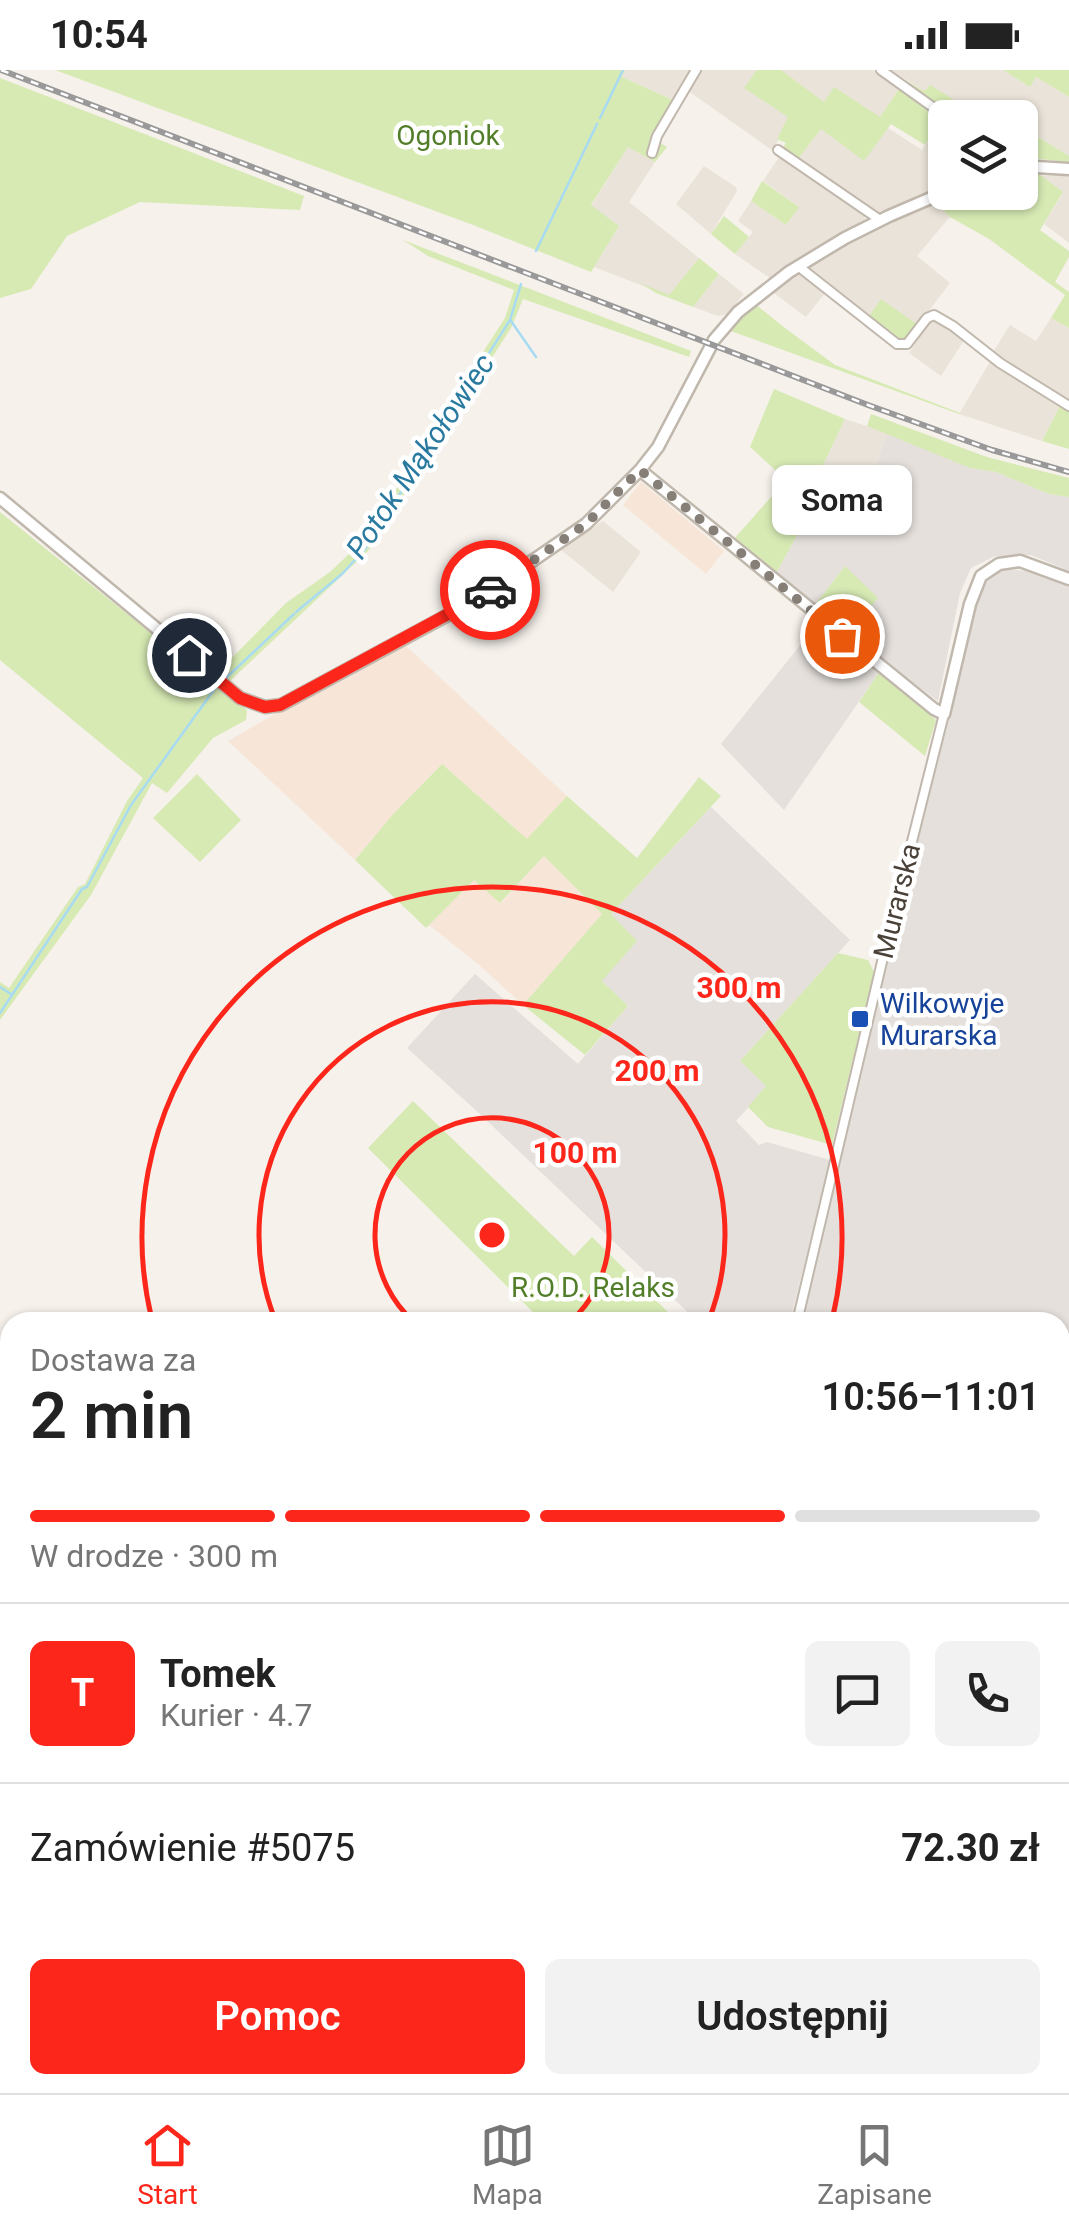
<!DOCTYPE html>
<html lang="pl">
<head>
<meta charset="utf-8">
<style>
  body { margin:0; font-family:Roboto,sans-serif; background:#f2f2f2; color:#222; height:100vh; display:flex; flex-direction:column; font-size:38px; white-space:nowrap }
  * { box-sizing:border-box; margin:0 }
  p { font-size:32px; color:#767676 }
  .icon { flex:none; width:55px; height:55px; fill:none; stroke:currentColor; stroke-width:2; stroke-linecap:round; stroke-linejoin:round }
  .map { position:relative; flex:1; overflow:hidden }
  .drawer { position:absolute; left:0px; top:1242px; width:1070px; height:782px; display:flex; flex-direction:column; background:#fff; border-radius:30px 30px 0 0; box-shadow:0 2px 8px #0004 }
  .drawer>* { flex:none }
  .buttons { position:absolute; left:928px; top:30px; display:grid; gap:20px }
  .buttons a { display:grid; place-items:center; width:110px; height:110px; border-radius:15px; background:#fff; box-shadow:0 2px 8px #0004; font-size:50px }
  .pin { position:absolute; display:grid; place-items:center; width:85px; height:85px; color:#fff; margin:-42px; border:5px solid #fff; border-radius:50%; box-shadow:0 2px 10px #0007 }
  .courier { position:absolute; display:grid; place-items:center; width:100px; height:100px; margin:-50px; border:8px solid #fc261b; border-radius:50%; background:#fff; color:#222; box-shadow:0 2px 12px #0007 }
  .bubble { position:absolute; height:70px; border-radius:15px; background:#fff; box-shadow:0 2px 8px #0004; font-size:32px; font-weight:600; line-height:70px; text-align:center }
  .summary em { font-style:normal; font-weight:600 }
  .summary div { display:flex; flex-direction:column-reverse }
  .summary { display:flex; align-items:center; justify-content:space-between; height:170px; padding:0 30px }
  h1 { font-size:65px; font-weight:600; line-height:75px }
  .bar { display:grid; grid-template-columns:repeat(4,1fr); gap:15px 10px; align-content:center; height:120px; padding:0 30px }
  .bar i { height:12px; border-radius:8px; background:#e0e0e0 }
  .bar .current { background:#fc261b }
  .bar p { grid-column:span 4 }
  .line { display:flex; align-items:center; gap:25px; padding:0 30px; border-top:2px solid #e0e0e0 }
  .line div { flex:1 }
  .round { display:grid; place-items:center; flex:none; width:105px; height:105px; border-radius:15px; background:#f2f2f2 }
  .cta { display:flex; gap:20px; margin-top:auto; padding:20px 30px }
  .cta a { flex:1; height:115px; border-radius:15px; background:#fc261b; color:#fff; font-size:40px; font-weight:600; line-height:115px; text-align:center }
  .cta a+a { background:#f2f2f2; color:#222 }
  .status { display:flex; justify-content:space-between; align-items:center; height:70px; padding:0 50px; background:#fff; direction:ltr }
  .status svg { height:28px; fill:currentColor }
  .menu { display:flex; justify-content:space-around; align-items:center; height:140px; border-top:2px solid #e0e0e0; background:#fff; font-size:28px; color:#767676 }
  .menu a { display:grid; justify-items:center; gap:5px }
  .menu .current { color:#fc261b }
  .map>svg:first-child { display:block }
  .residential { fill:#eae3d9 }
  .commercial { fill:#f7e6d7 }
  .industrial { fill:#e5e0dc }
  .green { fill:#d7eab4 }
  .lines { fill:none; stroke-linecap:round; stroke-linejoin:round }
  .stream { stroke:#a8dbf2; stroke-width:2.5 }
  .minor-casing { stroke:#c1b8ad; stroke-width:12 }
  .tertiary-casing { stroke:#c1b8ad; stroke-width:15 }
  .primary-casing { stroke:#e6b369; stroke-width:18 }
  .minor { stroke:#fff; stroke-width:8 }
  .tertiary { stroke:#fff; stroke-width:10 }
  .primary { stroke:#ffd89a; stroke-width:12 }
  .rail-casing { stroke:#999; stroke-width:6 }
  .rail { stroke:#fff; stroke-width:2.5; stroke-dasharray:8; stroke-linecap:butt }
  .done { stroke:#867f77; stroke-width:10; stroke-dasharray:0 18 }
  .route { stroke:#fc261b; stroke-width:12 }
  .ring { fill:none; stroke:#fc261b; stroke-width:5 }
  .transit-dot { fill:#1a4fb4; stroke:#fff; stroke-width:4 }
  .labels { text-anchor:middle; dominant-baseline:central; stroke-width:9; stroke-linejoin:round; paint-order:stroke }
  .park-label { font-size:28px; fill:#527e2a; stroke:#fff }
  .street-label { font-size:28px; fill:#4a4138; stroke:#fff }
  .transit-label { font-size:28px; fill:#164399; stroke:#fff; text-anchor:start }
  .water-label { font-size:30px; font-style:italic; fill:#2a7aa0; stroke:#fff }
  .centre { fill:#fc261b; stroke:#fff; stroke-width:5 }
  .ring-label { font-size:30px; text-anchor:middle; font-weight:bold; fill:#fc261b; stroke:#fff; stroke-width:9; stroke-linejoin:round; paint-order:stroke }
</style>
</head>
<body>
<div class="status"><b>10:54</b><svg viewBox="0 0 49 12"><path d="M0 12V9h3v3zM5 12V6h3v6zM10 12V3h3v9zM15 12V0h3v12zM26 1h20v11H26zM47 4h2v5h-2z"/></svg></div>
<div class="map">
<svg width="1069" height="2023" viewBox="0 0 1069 2023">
  <rect width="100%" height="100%" fill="#f6f1eb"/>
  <path class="residential" d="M625 0H692L673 30 622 7Z
    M699 0H873L899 19 880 47 811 51 793 39 773 81 687 20Z
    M891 0H1003L1030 17 1036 7 1069 27V86L1020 56V48L982 47 930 16 926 20H922Z
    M944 48 945 116 879 142 799 88 821 59 863 90 888 58 922 80Z
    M628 77 655 92 629 132 699 188 669 226 594 197 619 156 591 136Z
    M779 87H785L863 142 865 149 770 208 735 184 753 162 738 151 751 131 786 155 798 136 763 111Z
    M704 96 736 117 737 121 711 164 676 134Z
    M1069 104V173L1044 154 1063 123 1041 106Z
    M935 132 950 147 917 186 950 213 918 255 868 248 806 202 805 197 842 173Z
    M798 202 825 223 806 247 771 221Z
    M719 204 744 224 727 244 718 246 693 237Z
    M932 248 965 269 941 306 909 283Z
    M1051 248 1069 258V334L995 287 993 282 1010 255 1036 271Z
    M991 290 1061 334 1042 371 959 344Z
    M845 349 888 363 860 436 821 422 813 416Z
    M603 451 641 482 613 522 560 479Z
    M1069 1766V1958L1060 1953V1778Z
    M515 2015H623L634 2023H526Z
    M971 2015H1058L1069 2023H966Z"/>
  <path class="commercial" d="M641 412 724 481 706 504 623 435Z
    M404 574 567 726 528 770 442 694 394 743 355 790 228 671 278 642 349 608Z
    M544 786 602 844 523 935 479 895 429 855 474 810 501 833Z"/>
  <path class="industrial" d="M888 363 970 398 996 402 1049 424 1069 427V501L1031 485 995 486 971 498 960 523 938 631 848 565 844 497 814 536 774 507 821 422 860 436Z
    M1005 499 1029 501 1069 516V1731L1060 1743V1252H796L975 532 986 506Z
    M818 553 880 601 784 740 721 674Z
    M711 737 850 870 740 991 767 1017 736 1051 759 1075 767 1072 830 1090 790 1252H698L481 1045 407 978 475 904 578 994 628 936 601 910 611 844Z
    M872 2015H971L966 2023H955L946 2017 941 2023H865Z"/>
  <path class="green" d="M55 0H625L622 7 673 30 652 68 667 77 655 92 628 77 591 135 619 156 591 202 473 155Z
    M757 0H781L824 32 834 17 880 47 899 19 944 48 925 75 891 54 864 91 821 59 799 88 783 77 786 73 777 69 788 47 744 18Z
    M1003 0H1069V27L1036 7 1030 17Z
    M0 8 304 126 300 140 140 132 67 166 31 219 0 228Z
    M905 10 922 20H926L930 15 982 47H954L905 14Z
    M1020 56 1069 86V92L1020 87Z
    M1035 101 1063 122 1040 160 1069 181V187L1055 212 1069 222V258L1051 248 1065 225 989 169 950 147 935 132 958 123 1020 122V104Z
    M762 111 799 137 786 155 751 131Z
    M724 146 749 167 735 184 711 164Z
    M403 170 691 281 689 287 523 229 511 258 368 481 228 613 217 603 286 533 330 502 366 468 437 353 505 248 514 220 428 186Z
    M699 188 719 204 693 237 656 223 640 213 669 225Z
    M881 229 918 255 910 269 901 273 868 248Z
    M754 233 781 255 835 295 960 343 959 344 728 260Z
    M774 319 845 349 813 416 821 422 774 507 734 469 786 410 750 377Z
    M1061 334 1069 339V379L1042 371Z
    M871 344 987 387 1069 408V427L1049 424 996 402 970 398 867 356Z
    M0 442 247 640 246 650 213 668 167 723 152 713 91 825 0 950V912L9 918 78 817 85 814 127 731 143 708 0 590Z
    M845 496 878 528 848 565 814 536Z
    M880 601 936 650 925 686 859 632Z
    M442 694 527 769 567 726 637 788 699 707 721 726 611 844 637 871 602 911 628 936 585 985 523 935 602 844 544 786 500 833 474 810 426 858 355 790 394 743Z
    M197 704 241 750 200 792 153 748Z
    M838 883 868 890 874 902 832 1075 768 1057 748 1037 766 1016 740 991Z
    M413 1031 574 1186 592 1167 678 1252H543L368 1078Z
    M0 1662 10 1670V2015H137L133 2023H0Z"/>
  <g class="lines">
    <path class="stream" d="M600 48 623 0
      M536 181 597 54
      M511 251 536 287
      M296 542 342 504 365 479 510 250 521 214
      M225 609 294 544
      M0 917 11 924
      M10 928 82 819 87 817 131 735 216 617
      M0 943 10 928
      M398 2023 404 2015"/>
    <defs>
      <path id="minor" d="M881 0 948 48
        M778 80 880 150
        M652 83 657 66 696 0
        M798 196 897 274H907L927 248 934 245 953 256 1000 293 1069 336
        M797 1252 885 879 944 644
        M1060 1456 1069 1458"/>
      <path id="tertiary" d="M1020 96 1069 99
        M640 400 934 639 944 644 970 534 981 506 999 494 1020 491 1069 509
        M0 428 240 628 265 637 281 635 474 531 586 454 640 400 658 377 714 270 738 242 789 202 845 168 889 146 945 122"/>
      <path id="primary" d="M1060 1759 1069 1748
        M852 2023 858 2015"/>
    </defs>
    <use href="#minor" class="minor-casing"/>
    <use href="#tertiary" class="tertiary-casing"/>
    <use href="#primary" class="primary-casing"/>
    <use href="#minor" class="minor"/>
    <use href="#tertiary" class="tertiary"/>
    <use href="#primary" class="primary"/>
    <defs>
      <path id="rail" d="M1 0 868 335 992 380 1069 402"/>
    </defs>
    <use href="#rail" class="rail-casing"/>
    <use href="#rail" class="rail"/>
  </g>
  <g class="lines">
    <path class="done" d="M490 520 586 454 640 400 842 566"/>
    <path class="route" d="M189 585 240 628 265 637 280 635 474 530 490 520"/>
  </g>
  <g class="ring">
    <path d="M414 1252A117 117 0 1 1 570 1252"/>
    <path d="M276 1252A233 233 0 1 1 708 1252"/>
    <path d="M152 1250A350 350 0 1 1 832 1250"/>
  </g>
  <rect class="transit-dot" x="850" y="939" width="20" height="20" rx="5"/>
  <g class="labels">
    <g class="park-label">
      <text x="448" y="65">Ogoniok</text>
      <text x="593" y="1217">R.O.D. Relaks</text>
    </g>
    <g class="street-label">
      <text transform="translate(897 831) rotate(-76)">Murarska</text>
    </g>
    <g class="transit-label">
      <text x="880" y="933">Wilkowyje<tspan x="880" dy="32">Murarska</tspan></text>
    </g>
    <g class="water-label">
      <text transform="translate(420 386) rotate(-56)">Potok Mąkołowiec</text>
    </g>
  </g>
  <circle cx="492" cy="1165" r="15" class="centre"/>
  <g class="ring-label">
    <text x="739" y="928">300 m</text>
    <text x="657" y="1011">200 m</text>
    <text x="575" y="1093">100 m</text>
  </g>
</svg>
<div class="buttons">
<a><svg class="icon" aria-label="layers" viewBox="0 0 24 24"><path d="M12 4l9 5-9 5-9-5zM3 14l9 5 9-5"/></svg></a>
</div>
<div class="pin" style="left:842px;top:566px;background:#ea580c"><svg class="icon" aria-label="bag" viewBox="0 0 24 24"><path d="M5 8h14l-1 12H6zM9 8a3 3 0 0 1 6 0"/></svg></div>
<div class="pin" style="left:189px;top:585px;background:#1f2937"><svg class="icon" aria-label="home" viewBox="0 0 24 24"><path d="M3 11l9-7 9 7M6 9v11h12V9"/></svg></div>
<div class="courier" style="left:490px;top:520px"><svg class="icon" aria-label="car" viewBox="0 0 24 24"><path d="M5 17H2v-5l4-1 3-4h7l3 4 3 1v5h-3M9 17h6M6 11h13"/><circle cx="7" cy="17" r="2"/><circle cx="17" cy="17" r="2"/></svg></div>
<div class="bubble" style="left:772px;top:395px;width:140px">Soma</div>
<section class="drawer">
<div class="summary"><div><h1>2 min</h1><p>Dostawa za</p></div><em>10:56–11:01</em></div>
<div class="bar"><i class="current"></i><i class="current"></i><i class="current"></i><i></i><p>W drodze · 300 m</p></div>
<div class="line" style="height:180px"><b class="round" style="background:#fc261b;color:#fff">T</b><div><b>Tomek</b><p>Kurier · 4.7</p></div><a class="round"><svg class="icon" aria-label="chat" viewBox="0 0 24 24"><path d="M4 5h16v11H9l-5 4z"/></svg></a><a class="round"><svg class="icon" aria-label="phone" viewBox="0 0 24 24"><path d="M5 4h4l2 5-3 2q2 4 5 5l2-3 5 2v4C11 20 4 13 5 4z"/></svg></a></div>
<div class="line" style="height:130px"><div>Zamówienie #5075</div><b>72.30 zł</b></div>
<div class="cta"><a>Pomoc</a><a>Udostępnij</a></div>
</section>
</div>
<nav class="menu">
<a class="current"><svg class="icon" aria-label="home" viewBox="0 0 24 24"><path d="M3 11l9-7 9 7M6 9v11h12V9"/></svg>Start</a>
<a><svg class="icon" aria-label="map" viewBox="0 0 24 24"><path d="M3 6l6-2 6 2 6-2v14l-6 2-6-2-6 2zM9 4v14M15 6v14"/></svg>Mapa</a>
<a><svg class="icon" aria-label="saved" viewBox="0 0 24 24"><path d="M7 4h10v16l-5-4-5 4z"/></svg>Zapisane</a>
</nav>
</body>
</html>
